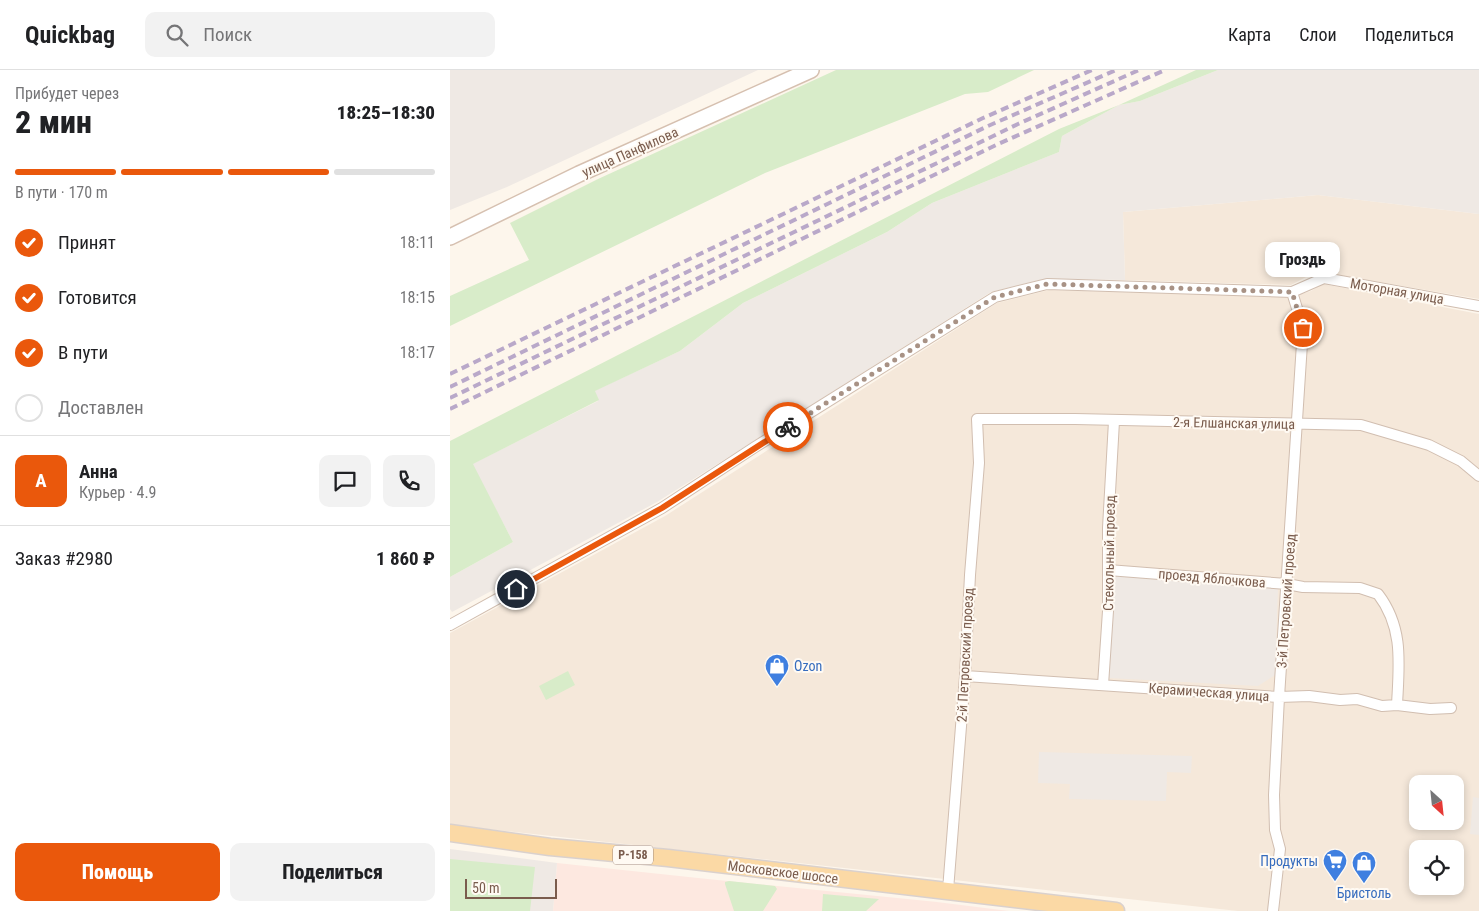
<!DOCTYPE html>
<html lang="ru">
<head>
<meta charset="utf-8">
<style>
  body { margin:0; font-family:"Roboto Condensed",sans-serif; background:#f2f2f2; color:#202124; height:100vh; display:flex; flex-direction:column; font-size:19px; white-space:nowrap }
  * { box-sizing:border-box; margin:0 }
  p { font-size:16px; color:#757577 }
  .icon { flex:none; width:28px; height:28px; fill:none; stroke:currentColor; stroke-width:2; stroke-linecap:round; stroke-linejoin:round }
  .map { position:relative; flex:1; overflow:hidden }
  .details { display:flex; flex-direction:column; background:#fff; width:450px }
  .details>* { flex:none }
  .needle { width:32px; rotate:153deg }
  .buttons { position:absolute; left:959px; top:705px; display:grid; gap:10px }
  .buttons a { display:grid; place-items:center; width:55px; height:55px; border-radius:10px; background:#fff; box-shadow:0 2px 8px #0003; font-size:25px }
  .scale { position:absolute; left:15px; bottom:12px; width:92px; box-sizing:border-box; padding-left:5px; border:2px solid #7a5c4d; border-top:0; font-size:14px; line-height:18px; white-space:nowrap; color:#7a5c4d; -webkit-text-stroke:4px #fffaf3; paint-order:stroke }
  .pin { position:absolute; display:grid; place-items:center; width:42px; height:42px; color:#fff; margin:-21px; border:2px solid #fff; border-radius:50%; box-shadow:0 1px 5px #0007 }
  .courier { position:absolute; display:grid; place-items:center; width:50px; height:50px; margin:-25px; border:4px solid #ea580c; border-radius:50%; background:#fff; color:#222; box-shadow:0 1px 6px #0007 }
  .bubble { position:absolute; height:35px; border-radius:10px; background:#fff; box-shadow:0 2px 8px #0003; font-size:16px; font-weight:800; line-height:35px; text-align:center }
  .head em { font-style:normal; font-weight:800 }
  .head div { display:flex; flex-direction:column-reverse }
  .head { display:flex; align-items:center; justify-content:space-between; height:85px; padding:0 15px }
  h1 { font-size:32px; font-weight:800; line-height:38px }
  .bar { display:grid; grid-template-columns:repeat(4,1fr); gap:8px 5px; align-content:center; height:60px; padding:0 15px }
  .bar i { height:6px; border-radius:4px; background:#e0e0e0 }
  .bar .on { background:#ea580c }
  .bar p { grid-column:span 4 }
  .line { display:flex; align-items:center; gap:12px; padding:0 15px; border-top:1px solid #e0e0e0 }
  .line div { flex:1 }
  .round { display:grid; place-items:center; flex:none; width:52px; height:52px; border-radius:10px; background:#f2f2f2 }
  ol { padding:0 15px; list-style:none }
  li { display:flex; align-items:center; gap:15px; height:55px }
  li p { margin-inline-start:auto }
  li .icon { padding:5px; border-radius:50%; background:#ea580c; color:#fff; stroke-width:4 }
  li:last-child { color:#757577 }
  li i { width:28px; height:28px; border:2px solid #e0e0e0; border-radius:50% }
  .button { display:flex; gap:10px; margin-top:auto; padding:10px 15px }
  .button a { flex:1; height:58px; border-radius:10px; background:#ea580c; color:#fff; font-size:20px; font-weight:800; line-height:58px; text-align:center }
  .button a+a { background:#f2f2f2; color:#202124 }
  header { display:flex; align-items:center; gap:30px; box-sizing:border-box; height:70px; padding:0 25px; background:#fff; border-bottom:1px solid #e0e0e0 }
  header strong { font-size:24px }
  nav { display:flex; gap:28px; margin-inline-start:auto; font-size:18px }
  .search { width:350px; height:45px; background:#f2f2f2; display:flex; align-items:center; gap:12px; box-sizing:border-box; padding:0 18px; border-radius:10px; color:#757577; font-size:19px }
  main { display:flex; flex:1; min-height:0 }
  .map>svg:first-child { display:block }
  .residential { fill:#f5e8da; fill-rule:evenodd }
  .commercial { fill:#fde8e0 }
  .industrial { fill:#efe9e4 }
  .green { fill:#d8ecc9 }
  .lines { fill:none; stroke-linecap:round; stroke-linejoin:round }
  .minor-casing { stroke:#d1beb0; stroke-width:12 }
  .secondary-casing { stroke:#d6c0b0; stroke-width:18 }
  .primary-casing { stroke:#dad1cd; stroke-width:19 }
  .minor { stroke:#fff; stroke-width:10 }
  .secondary { stroke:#fff; stroke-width:15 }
  .primary { stroke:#fbd9a5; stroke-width:16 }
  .rail { stroke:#b9a8c9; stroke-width:4; stroke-dasharray:8 5; stroke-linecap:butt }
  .done { stroke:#a89285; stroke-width:5; stroke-dasharray:0 9 }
  .route { stroke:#ea580c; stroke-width:6 }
  .labels { text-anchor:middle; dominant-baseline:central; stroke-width:4; stroke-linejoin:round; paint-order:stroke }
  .shield { fill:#fffaf3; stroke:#a28b7f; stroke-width:1 }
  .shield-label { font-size:12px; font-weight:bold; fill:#7a5c4d }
  .street-label { font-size:14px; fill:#7a5c4d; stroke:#fffaf3 }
  .shop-label { font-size:14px; fill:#366cbe; stroke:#fffaf3; text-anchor:start }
</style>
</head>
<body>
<header>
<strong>Quickbag</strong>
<div class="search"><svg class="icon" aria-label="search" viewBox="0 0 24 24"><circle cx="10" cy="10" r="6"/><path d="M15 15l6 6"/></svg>Поиск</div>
<nav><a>Карта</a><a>Слои</a><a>Поделиться</a></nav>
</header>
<main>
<section class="details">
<div class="head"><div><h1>2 мин</h1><p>Прибудет через</p></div><em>18:25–18:30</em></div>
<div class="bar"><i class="on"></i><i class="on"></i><i class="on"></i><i></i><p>В пути · 170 m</p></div>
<ol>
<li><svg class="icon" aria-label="check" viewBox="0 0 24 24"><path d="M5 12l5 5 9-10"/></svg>Принят<p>18:11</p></li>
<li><svg class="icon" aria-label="check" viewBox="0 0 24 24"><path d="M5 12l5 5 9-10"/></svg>Готовится<p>18:15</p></li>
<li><svg class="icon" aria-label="check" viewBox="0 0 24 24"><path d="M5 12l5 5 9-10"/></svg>В пути<p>18:17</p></li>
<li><i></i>Доставлен</li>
</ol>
<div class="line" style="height:90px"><b class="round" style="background:#ea580c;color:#fff">А</b><div><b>Анна</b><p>Курьер · 4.9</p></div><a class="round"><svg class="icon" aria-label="chat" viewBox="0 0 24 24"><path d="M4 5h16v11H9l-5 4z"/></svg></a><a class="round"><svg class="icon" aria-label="phone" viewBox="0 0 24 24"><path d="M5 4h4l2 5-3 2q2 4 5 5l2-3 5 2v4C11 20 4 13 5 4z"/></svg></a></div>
<div class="line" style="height:65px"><div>Заказ #2980</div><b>1 860 ₽</b></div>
<div class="button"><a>Помощь</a><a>Поделиться</a></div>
</section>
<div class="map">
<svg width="1029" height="841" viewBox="0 0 1029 841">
  <rect width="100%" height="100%" fill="#fdf6ec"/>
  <path class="residential" d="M868 125 1029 144V229L871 202 856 207 841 215 675 210 673 142Z
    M873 214 1029 244V841H788L0 755V563L215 446 547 233 599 220 842 227 861 221ZM968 714H1005V751H968ZM968 779H1005V816H968Z"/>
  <path class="commercial" d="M107 793 248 808 487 832 559 841H103Z"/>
  <path class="industrial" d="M0 0H308L57 117 0 140Z
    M768 0H1029V144L868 125 673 142 675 210 594 209 541 222 207 432 2 542 0 539V507L63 472 22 394 148 331 144 321 230 281 293 233 437 162 482 133 609 82 612 66 669 35 690 31Z
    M662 506 828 518 825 605 808 616 658 608Z
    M589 682 742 686 741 703 717 702 716 731 619 729 620 714 588 713Z
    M1023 727 1029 728V765L1020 764Z
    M0 779 107 793 103 841H0Z"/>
  <path class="green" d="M386 0H584L538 22 515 24 315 103 0 256V226L79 190 60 153 148 109Z
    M746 0H768L690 31 669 35 612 66 609 82 482 133 437 162 293 233 230 281 145 321 149 330 23 394 63 472 0 507V371L609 59 669 35Z
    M118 601 125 615 96 630 89 616Z
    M0 789 85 797 80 841H0Z
    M279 811 325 816 327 819 313 841H284L275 814V812Z
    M373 824 429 829 416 841H372Z"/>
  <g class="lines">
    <defs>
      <path id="minor" d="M658 500 837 514 853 517 910 518 928 524C954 558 949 594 947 635
        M0 555 212 438 305 377 545 227 597 214 842 222 874 208 1029 236
        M515 606 829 627 859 626 890 630 907 629 932 636 947 635 980 639 1001 638
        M653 615 658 541V458L664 351
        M498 820 515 606 520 505 529 393 527 349H625L911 355 979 375 1011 391 1029 406
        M823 841 830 779 825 760 824 725 829 627 853 258 842 222"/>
      <path id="secondary" d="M0 167 129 104 361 0"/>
      <path id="primary" d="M0 763 100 777 218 788 666 841"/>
    </defs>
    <use href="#minor" class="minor-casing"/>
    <use href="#secondary" class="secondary-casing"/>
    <use href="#primary" class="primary-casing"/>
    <use href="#minor" class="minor"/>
    <use href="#secondary" class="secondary"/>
    <use href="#primary" class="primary"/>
    <path class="rail" d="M0 304 533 48 642 0
      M0 317 538 56 666 0
      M0 328 568 54 689 0
      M0 339 546 75 715 0"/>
  </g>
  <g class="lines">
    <path class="done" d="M338 357 545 227 597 214 842 222 853 258"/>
    <path class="route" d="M66 519 212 438 338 357"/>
  </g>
  <defs>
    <symbol id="shop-pin" viewBox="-11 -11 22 30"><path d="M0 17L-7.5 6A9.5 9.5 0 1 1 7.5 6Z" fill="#3f7fe0" stroke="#fffaf3"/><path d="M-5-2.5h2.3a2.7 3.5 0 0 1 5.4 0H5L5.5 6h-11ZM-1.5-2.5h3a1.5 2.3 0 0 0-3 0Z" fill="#fff"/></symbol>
    <symbol id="supermarket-pin" viewBox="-11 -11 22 30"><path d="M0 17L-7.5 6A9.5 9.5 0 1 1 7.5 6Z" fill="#3f7fe0" stroke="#fffaf3"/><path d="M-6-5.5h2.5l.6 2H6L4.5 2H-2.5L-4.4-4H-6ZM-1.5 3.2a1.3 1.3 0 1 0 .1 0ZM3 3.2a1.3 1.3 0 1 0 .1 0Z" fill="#fff"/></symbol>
  </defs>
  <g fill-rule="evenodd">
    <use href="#shop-pin" x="313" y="582" width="28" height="38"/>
    <use href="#supermarket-pin" x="871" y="777" width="28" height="38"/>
    <use href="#shop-pin" x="900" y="779" width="28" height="38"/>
  </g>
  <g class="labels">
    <rect class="shield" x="163" y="775.5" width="40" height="19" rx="4"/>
    <g class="shield-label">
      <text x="183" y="785">Р-158</text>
    </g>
    <g class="street-label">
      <text transform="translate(180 82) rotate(-24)">улица Панфилова</text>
      <text transform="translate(947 221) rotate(10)">Моторная улица</text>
      <text transform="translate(784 353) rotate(1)">2-я Елшанская улица</text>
      <text transform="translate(659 483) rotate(-89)">Стекольный проезд</text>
      <text transform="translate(762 508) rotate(5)">проезд Яблочкова</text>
      <text transform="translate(836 531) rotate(-86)">3-й Петровский проезд</text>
      <text transform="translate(515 585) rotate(-87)">2-й Петровский проезд</text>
      <text transform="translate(759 622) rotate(4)">Керамическая улица</text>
      <text transform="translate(333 802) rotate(7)">Московское шоссе</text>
    </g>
    <g class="shop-label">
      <text x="344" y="596">Ozon</text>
      <text x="868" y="791" text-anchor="end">Продукты</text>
      <text x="914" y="823" text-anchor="middle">Бристоль</text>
    </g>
  </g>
</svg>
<div class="buttons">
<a><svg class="needle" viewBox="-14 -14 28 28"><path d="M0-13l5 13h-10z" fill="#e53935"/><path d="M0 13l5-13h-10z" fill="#757577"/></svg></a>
<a><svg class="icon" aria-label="locate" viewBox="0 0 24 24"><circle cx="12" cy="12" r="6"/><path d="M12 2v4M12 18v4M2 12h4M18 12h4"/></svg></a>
</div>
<div class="scale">50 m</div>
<div class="pin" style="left:853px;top:258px;background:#ea580c"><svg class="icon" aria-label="bag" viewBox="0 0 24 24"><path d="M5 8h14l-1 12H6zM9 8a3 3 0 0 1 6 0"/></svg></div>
<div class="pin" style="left:66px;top:519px;background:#1f2937"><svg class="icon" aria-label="home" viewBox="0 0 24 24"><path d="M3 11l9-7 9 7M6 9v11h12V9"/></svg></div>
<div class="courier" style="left:338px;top:357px"><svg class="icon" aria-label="bike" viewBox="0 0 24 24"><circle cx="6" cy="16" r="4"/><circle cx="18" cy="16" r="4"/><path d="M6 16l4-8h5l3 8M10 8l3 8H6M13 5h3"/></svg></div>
<div class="bubble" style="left:815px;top:172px;width:75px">Гроздь</div>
</div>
</main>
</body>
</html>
